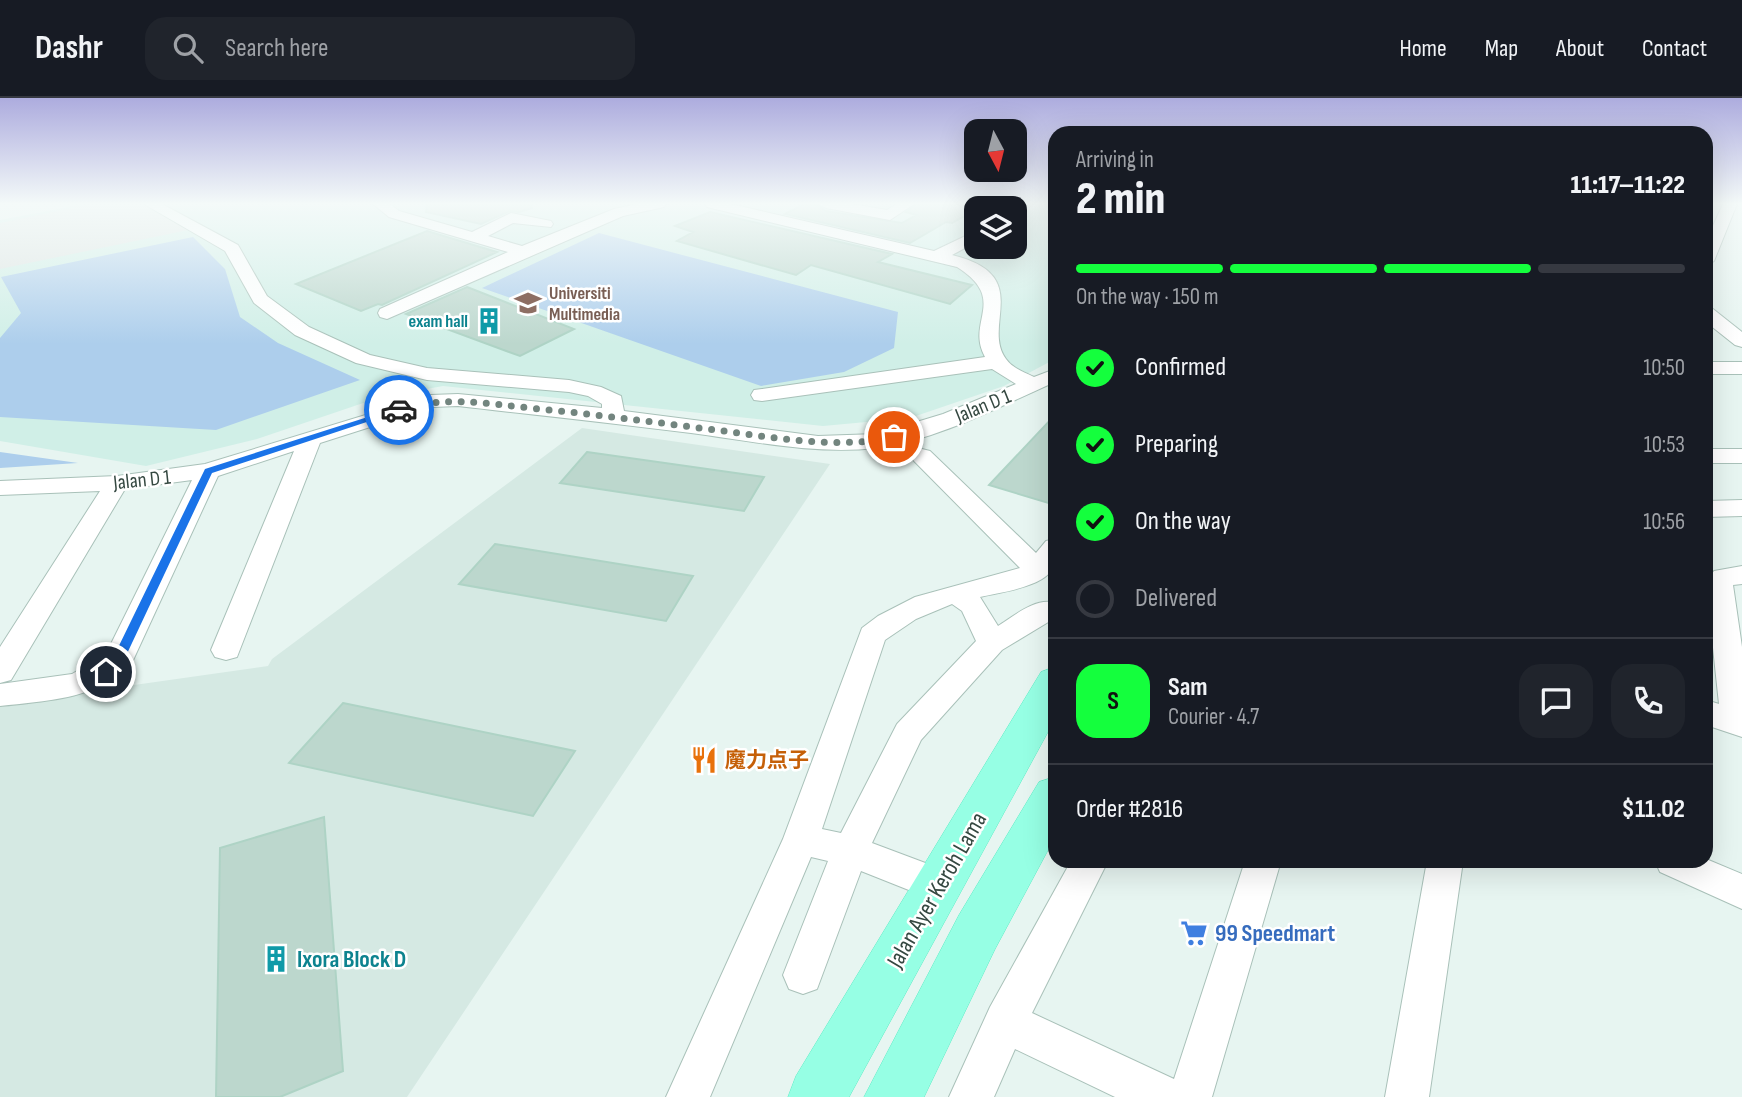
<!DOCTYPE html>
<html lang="en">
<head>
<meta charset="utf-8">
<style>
  body { margin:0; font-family:"Sofia Sans Condensed","Noto Sans SC",sans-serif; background:#20242c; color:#f1f3f6; height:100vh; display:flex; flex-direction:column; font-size:26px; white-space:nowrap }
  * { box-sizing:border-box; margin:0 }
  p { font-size:23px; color:#9ea1a6 }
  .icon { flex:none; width:38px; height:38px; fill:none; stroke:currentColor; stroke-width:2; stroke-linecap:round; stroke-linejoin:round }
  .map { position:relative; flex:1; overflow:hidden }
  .drawer { position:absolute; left:1048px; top:28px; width:665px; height:742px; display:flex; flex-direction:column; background:#171b24; border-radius:21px; box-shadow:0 7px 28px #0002 }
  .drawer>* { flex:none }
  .needle { width:46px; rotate:173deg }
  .buttons { position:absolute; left:964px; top:21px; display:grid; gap:14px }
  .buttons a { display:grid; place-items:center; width:63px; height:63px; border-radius:14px; background:#171b24; box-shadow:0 7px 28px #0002; font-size:35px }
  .pin { position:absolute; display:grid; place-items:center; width:60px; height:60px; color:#fff; margin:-30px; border:4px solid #fff; border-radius:50%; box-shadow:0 2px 7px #0007 }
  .courier { position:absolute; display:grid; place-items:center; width:70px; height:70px; margin:-35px; border:5px solid #1a73e8; border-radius:50%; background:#fff; color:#222; box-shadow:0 2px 9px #0007 }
  .headline em { font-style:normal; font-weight:800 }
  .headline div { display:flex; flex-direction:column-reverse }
  .headline { display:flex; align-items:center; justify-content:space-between; height:119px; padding:0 28px }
  h1 { font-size:46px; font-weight:800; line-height:52px }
  .bar { display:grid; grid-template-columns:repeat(4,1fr); gap:10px 7px; align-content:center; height:84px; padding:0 28px }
  .bar i { height:9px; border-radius:5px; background:#363941 }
  .bar .current { background:#14ff3d }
  .bar p { grid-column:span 4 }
  .line { display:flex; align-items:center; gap:18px; padding:0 28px; border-top:2px solid #363941 }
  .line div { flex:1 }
  .round { display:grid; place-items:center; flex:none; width:74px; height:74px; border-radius:21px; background:#20242c }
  ol { padding:0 28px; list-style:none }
  li { display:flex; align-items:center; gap:21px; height:77px }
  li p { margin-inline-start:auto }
  li .icon { padding:7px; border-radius:50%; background:#14ff3d; color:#111; stroke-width:4 }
  li:last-child { color:#9ea1a6 }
  li i { width:38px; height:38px; border:4px solid #363941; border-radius:50% }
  header { display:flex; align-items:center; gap:42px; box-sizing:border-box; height:98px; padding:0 35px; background:#171b24; border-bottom:2px solid #363941 }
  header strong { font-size:33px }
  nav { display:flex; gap:38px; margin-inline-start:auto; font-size:24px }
  .search { width:490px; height:63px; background:#20242c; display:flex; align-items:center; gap:18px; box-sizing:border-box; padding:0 24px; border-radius:21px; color:#9ea1a6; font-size:26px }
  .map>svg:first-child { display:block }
  .residential { fill:#d5e9e3 }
  .education { fill:#d0efe7; fill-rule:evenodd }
  .green { fill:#adceec }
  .parking { fill:#dfe5e3 }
  .building { fill:#bcd7cd; stroke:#aed3c5; stroke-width:2 }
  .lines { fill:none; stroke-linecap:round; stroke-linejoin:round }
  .minor-casing { stroke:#a9c1b9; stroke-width:2 }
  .major-casing { stroke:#5decc5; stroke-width:1 }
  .minor { fill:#fff; fill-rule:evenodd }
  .major { fill:#96ffe4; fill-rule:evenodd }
  .route { fill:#1a73e8 }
  .done { stroke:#73857f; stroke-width:7; stroke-dasharray:0 12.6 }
  .labels { text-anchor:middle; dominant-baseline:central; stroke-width:5; stroke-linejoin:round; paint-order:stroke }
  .far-education-label { font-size:18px; font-weight:bold; fill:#785e54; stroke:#fff; text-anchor:start }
  .far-culture-label { font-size:18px; font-weight:bold; fill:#0d838f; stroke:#fff; text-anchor:end }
  .street-label { font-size:21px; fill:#354841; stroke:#fff }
  .food-label { font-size:21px; font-weight:bold; fill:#c56008; stroke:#fff; text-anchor:start }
  .near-street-label { font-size:24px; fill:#354841; stroke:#fff }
  .near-shop-label { font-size:24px; font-weight:bold; fill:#366cbe; stroke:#fff; text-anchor:start }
  .near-culture-label { font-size:24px; font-weight:bold; fill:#0d838f; stroke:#fff; text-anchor:start }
</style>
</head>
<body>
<header>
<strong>Dashr</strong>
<div class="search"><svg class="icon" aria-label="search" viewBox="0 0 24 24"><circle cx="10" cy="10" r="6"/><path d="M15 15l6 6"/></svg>Search here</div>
<nav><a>Home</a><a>Map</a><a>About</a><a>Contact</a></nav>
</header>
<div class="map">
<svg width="1742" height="999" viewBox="0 0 1742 999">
  <rect width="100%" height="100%" fill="#e7f5f1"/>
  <path class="residential" d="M582 330 830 366 407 999H0V606L268 568 272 561Z"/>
  <path class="education" d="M85 106H1055V261L1004 288 910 320 823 328 443 288 378 300 257 341 146 368 0 343V122ZM976 110H1015V149H976Z"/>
  <path class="green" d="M599 135 898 214 894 250 844 274 761 288 482 190Z
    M193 139 225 171 240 219 278 245 360 282 216 332 0 319V240L21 215 1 179Z
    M0 354 78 365 0 370Z"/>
  <path class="parking" d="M92 106H149L193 131 0 171V125Z"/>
  <path class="building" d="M427 106H531L532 110 519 114 510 113 481 126 426 114Z
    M804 106 817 107 826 113 902 125 916 117 906 114 916 106H976L975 112 952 125 946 124 910 145 785 116Z
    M710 114 892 156 878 164 972 187 950 206 811 167 796 177 677 143 693 134 675 128Z
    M427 133 497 154 382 207 378 206 361 213 296 186Z
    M467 189 574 231 520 258 406 216Z
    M1055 317V407L989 387Z
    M587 354 764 379 744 413 560 385Z
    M495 446 693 478 666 523 459 486Z
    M343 605 575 653 533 718 289 665Z
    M324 719 343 973 280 999H216L220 750Z"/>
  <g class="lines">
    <defs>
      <path id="minor" d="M144 106H162L238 147 267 198 309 229 370 257 427 270 569 282 601 289 621 298 624 313 818 338 877 336 943 316 1016 286 992 271 762 303 754 302 751 297 754 292 762 291 985 259C965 223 1009 202 957 169L707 109 705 106H731L934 153 976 133V144L952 157C1035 177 981 227 1006 261 1012 270 1024 274 1034 279L1055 271V284C1000 308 938 342 876 350 815 357 752 343 691 335 613 325 536 317 458 308L433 309 320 345 237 559 226 562 215 559 211 552 294 353 218 378 129 571C92 601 46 603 0 608V586L72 576 106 556 192 382 125 391 11 582 0 585V549L100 393 0 397V383L117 378 205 366 431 297 458 296 602 310V306L588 298 569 294 427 282 356 265 295 237 254 205 225 153Z
        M373 106H390L399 113 472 134 511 115 551 123 553 126 551 129 513 125 488 138 522 148 614 111 637 106H666L664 109 623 118 387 221 380 219 378 215 380 211 508 154 389 119Z
        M819 106H852L887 112 897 106H914L890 122 826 110Z
        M979 106H996L993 110H977Z
        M1723 106H1737L1714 163 1706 168V143Z
        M1706 209 1713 211 1742 234V249L1735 247 1706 224Z
        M1706 264H1742V276H1706Z
        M922 351 930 353 1036 455 1046 443 1055 441C1055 448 1057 457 1055 464 1051 489 1000 494 980 499L998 528C1014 518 1036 499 1055 505V520L1002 552 921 642 872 745 952 775 958 787 952 799 939 804 861 773 817 891 803 896 789 891 783 877 828 763 811 759 710 999H666L783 741 862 530 878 518 915 499 1020 470 914 363 910 358 914 353ZM952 506 962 513 976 543 897 626 841 735 822 731 885 542 916 521Z
        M1706 351H1742V365H1706Z
        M1742 402V418L1706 419V403Z
        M1742 468V486L1733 487 1742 549V639L1706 627V602L1719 606 1706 484 1714 473Z
        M1706 761 1742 776V811L1660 774 1655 763H1706Z
        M1071 763H1108L1032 915 1174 981 1245 763H1281L1212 999H1115L1015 951 994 999H949L990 909Z
        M1427 763H1463L1429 999H1385Z"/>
      <path id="major" d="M1055 569V621L849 999H788L796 978 1041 574Z
        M1055 679V739L995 851 924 999H864L959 817 1039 684Z"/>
    </defs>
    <use href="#minor" class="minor-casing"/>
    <use href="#major" class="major-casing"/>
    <use href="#minor" class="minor"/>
    <use href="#major" class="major"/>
  </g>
  <linearGradient id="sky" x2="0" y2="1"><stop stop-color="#adacde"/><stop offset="0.43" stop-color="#f4faf9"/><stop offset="1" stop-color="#f4faf9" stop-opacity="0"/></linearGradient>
  <rect width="1742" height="246" fill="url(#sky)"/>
  <path class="route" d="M396 310 403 312 212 375 124 562 111 577H102L100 574 113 560 205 371Z"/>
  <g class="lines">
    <path class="done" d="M399 312C443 298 484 305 530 310 592 316 653 324 715 332 774 339 835 352 894 339"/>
  </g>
  <defs>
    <symbol id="university-bare" viewBox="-9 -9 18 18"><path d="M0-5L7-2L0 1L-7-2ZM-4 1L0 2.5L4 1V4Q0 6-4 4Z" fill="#8d6e63" stroke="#fff" stroke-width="2.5" paint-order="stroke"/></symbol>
    <symbol id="building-bare" viewBox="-9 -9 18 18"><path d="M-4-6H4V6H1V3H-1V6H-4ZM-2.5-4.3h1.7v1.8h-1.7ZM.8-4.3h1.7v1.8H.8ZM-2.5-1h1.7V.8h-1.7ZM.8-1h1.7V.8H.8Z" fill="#0f9aa8" stroke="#fff" stroke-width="2.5" paint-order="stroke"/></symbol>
    <symbol id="restaurant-bare" viewBox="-9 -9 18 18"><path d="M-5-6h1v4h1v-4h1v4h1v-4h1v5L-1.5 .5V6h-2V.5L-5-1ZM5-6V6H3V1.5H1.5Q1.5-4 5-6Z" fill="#e8710a" stroke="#fff" stroke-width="2.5" paint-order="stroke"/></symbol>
    <symbol id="supermarket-bare" viewBox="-9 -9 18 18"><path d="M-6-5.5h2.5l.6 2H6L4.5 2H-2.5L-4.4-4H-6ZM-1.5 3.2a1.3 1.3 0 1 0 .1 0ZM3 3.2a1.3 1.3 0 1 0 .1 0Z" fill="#3f7fe0" stroke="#fff" stroke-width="2.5" paint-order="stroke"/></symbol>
  </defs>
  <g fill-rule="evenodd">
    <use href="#university-bare" x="509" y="186" width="38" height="38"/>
    <use href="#building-bare" x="470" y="204" width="38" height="38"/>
    <use href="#restaurant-bare" x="685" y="643" width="38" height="38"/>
    <use href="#supermarket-bare" x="1175" y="816" width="38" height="38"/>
    <use href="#building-bare" x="257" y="842" width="38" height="38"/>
  </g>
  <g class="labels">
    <g class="far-education-label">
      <text x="549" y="195">Universiti<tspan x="549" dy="21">Multimedia</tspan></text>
    </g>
    <g class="far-culture-label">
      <text x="468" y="223">exam hall</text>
    </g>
    <g class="street-label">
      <text transform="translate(983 308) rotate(-22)">Jalan D 1</text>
      <text transform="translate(142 382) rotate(-6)">Jalan D 1</text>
    </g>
    <g class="food-label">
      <text x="725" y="662">魔力点子</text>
    </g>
    <g class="near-street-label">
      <text transform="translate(937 792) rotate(-60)">Jalan Ayer Keroh Lama</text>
    </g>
    <g class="near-shop-label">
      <text x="1215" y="835">99 Speedmart</text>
    </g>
    <g class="near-culture-label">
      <text x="297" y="861">Ixora Block D</text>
    </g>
  </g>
</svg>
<div class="buttons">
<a><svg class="needle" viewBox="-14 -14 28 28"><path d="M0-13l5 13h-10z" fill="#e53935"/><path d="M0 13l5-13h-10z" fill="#9ea1a6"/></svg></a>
<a><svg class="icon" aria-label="layers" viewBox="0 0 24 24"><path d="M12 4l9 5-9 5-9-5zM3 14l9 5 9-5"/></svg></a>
</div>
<div class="pin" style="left:894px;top:339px;background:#ea580c"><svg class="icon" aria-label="bag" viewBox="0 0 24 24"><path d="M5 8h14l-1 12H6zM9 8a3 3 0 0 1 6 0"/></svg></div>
<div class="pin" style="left:106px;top:574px;background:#1f2937"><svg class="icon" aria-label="home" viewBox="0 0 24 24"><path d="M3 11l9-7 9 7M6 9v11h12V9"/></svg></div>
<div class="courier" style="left:399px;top:312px"><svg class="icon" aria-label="car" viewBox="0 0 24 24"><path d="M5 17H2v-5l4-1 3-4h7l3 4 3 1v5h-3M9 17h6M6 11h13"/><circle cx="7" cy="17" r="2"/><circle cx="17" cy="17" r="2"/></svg></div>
<section class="drawer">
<div class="headline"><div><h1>2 min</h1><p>Arriving in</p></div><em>11:17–11:22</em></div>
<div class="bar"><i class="current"></i><i class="current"></i><i class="current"></i><i></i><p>On the way · 150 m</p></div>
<ol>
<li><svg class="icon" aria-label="check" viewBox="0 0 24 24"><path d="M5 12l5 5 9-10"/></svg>Confirmed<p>10:50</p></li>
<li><svg class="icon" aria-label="check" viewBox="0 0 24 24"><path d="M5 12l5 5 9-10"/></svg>Preparing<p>10:53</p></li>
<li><svg class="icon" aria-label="check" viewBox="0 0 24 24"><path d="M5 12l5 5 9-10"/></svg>On the way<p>10:56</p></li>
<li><i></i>Delivered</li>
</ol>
<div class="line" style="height:126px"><b class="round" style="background:#14ff3d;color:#111">S</b><div><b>Sam</b><p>Courier · 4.7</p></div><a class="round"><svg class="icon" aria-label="chat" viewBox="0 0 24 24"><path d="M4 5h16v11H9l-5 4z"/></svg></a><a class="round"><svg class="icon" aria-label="phone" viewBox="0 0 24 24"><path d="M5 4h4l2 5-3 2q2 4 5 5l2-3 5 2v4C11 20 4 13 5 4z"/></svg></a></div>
<div class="line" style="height:91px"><div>Order #2816</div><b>$11.02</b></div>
</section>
</div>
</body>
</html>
